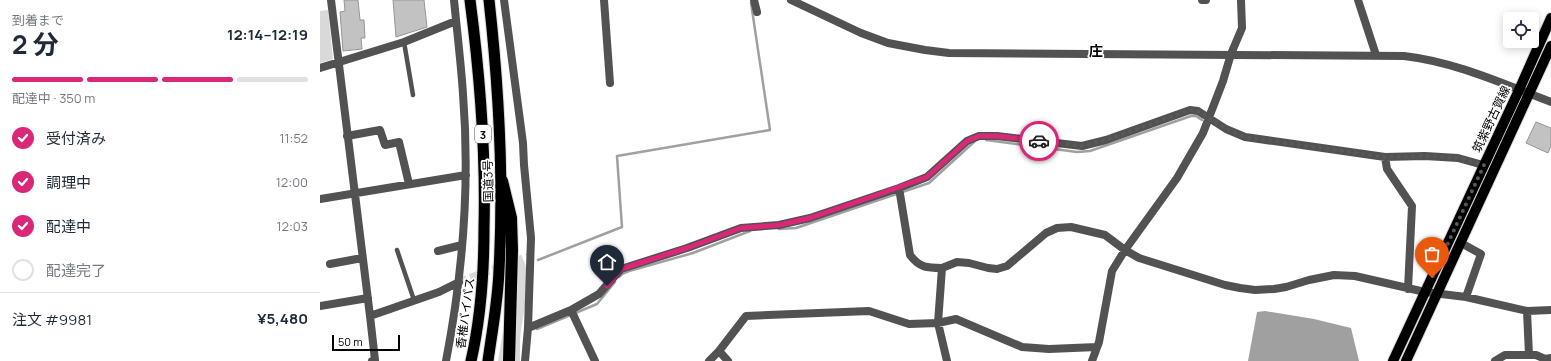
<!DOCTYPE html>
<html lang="ja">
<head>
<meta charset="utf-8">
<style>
  body { margin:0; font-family:Manrope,"Noto Sans JP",sans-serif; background:#f6f6f7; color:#1f2937; height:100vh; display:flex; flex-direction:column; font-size:15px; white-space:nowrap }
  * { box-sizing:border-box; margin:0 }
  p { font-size:13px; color:#747a83 }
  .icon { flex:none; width:22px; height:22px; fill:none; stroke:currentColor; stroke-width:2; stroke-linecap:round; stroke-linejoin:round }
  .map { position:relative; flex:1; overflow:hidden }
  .details { display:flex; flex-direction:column; background:#fff; width:320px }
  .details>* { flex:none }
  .fabs { position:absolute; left:1183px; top:12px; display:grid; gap:8px }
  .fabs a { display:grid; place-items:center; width:36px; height:36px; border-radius:4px; background:#fff; box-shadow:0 2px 10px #0003; font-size:20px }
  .scale { position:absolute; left:12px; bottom:10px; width:68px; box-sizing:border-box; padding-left:4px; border:2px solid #000; border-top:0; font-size:11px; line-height:14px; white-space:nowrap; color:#000; -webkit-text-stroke:3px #fff; paint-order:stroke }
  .pin { position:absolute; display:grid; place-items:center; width:34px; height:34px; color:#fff; margin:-41px -17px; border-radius:50% 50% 50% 0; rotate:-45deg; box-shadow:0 0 4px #0007 }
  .pin .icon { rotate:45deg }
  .courier { position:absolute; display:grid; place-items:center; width:40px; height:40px; margin:-20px; border:3px solid #db2777; border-radius:50%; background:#fff; color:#222; box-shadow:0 1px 5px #0007 }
  .summary em { font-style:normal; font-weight:700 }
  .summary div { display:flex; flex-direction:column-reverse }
  .summary { display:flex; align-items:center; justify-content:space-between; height:68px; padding:0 12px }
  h1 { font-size:26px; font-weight:700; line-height:30px }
  .bar { display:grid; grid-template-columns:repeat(4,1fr); gap:6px 4px; align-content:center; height:48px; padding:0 12px }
  .bar i { height:5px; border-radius:3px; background:#e0e1e3 }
  .bar .selected { background:#db2777 }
  .bar p { grid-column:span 4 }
  .line { display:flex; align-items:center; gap:10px; padding:0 12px; border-top:1px solid #e0e1e3 }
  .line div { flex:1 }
  ol { padding:0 12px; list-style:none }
  li { display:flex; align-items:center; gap:12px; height:44px }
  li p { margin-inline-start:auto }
  li .icon { padding:4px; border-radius:50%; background:#db2777; color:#fff; stroke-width:4 }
  li:last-child { color:#747a83 }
  li i { width:22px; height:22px; border:2px solid #e0e1e3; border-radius:50% }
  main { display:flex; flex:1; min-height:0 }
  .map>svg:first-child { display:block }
  .green { fill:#d9d9d9 }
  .water { fill:#a0a0a0 }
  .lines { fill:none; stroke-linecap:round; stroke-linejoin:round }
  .stream { stroke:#a0a0a0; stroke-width:2.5 }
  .building { fill:#c2c2c2; stroke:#969696 }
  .minor-tunnel { stroke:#d9d9d9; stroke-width:8; stroke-dasharray:8 4; stroke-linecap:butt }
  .primary-casing { stroke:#dbdbdb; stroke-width:12 }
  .trunk-casing { stroke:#dbdbdb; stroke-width:13 }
  .motorway-casing { stroke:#dbdbdb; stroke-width:14 }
  .service { stroke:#525252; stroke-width:4.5 }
  .minor { stroke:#525252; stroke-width:8 }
  .tertiary { stroke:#525252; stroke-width:8 }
  .primary { stroke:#000; stroke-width:10 }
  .trunk { stroke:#000; stroke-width:11 }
  .motorway { stroke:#000; stroke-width:12 }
  .done { stroke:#595959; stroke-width:4; stroke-dasharray:0 7.2 }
  .route { stroke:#db2777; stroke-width:5 }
  .labels { text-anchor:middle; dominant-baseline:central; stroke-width:3.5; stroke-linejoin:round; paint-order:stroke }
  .shield { fill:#fff; stroke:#4c4c4c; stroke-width:1 }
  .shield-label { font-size:11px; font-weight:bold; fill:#000 }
  .street-label { font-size:12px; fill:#000; stroke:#fff }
  .quarter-label { font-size:14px; font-weight:bold; fill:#000; stroke:#fff }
</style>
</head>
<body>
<main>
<section class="details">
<div class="summary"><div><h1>2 分</h1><p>到着まで</p></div><em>12:14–12:19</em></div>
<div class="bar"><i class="selected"></i><i class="selected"></i><i class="selected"></i><i></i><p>配達中 · 350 m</p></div>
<ol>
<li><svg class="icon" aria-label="check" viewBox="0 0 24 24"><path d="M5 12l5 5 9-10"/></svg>受付済み<p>11:52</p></li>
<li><svg class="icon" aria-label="check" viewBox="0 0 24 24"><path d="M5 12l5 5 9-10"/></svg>調理中<p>12:00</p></li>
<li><svg class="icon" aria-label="check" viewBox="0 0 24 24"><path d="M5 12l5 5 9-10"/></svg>配達中<p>12:03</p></li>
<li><i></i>配達完了</li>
</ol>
<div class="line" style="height:52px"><div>注文 #9981</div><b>¥5,480</b></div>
</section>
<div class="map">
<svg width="1231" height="361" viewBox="0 0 1231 361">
  <rect width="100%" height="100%" fill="#fff"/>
  <path class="green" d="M8 10 13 59 0 63V11Z
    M204 261C213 283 201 318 200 342 200 348 200 355 200 361H194L198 263Z
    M184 325 186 361H178Z"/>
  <path class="water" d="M945 311 994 319 1031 328 1039 361H928L937 312Z"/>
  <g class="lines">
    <path class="stream" d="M666 140 757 152 770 151 871 116H876L882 120
      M459 229 476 228 609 183 654 142
      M218 260 302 227 297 156 450 130 431 3
      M299 277 302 274 309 271 373 253 430 231
      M217 329 277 304 295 282"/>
  </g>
  <path class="building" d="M24 0H38L40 20H44L45 38H41L42 49 23 51 20 12 25 11Z
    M73 0H104L107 27 76 37Z
    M1216 122 1231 128V146L1228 153 1206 143Z"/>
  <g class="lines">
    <path class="minor-tunnel" d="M139 282 210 256"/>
    <defs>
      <path id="primary" d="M1073 361 1199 90 1231 18
        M1086 361 1231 46"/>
      <path id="trunk" d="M150 0C160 76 166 151 164 228 164 273 161 317 151 361
        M168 361C172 331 178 301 179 270 184 180 179 90 169 0"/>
      <path id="motorway" d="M182 181 191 218 192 250 189 361"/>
    </defs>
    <use href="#primary" class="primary-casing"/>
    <use href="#trunk" class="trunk-casing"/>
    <use href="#motorway" class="motorway-casing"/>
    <path class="service" d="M84 42 93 95
      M77 250 94 300"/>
    <path class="minor" d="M11 0 50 316 55 360 52 361
      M184 0 203 143 204 165 211 238 208 328 205 361
      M284 0 290 83
      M434 0 437 12
      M882 0H886
      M1038 0 1056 55
      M0 68 84 42 136 21
      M27 136 60 130 65 145 79 142 89 184
      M1065 157 1067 169 1092 206 1088 289
      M579 188 590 255C600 268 607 268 622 268L618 323 627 361
      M0 199 146 175
      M1141 243 1161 254 1146 297
      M118 251 142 245
      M10 264 42 258
      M622 268 637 262 649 263 668 268 677 269 687 266 726 233 737 228 751 227 785 235 805 250 819 258 905 285 920 288 935 290 954 289 966 287 989 280 1014 275 1035 276 1105 292 1146 297 1207 311 1231 310
      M0 306 48 298
      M251 310 275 361
      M1207 311 1209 355
      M50 316 119 292 139 282
      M208 328 251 310 279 294 301 269 367 248 421 228 459 225 490 218 579 188 607 177 647 141 659 136H677L762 146 786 140 870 110 878 111 906 129 925 137 1065 157 1105 156 1138 158 1163 165
      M399 351 426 316 549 311 589 324 618 323 636 319 702 347 729 349 777 347
      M126 361C143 273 150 183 143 94 141 63 137 31 134 0
      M389 361 399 351 408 361
      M772 361 779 342 792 271 805 250 857 178 883 133 903 81 911 54 922 28 921 0
      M1175 361 1185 355H1216L1225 359 1231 358"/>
    <path class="tertiary" d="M471 0 541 33 568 43 605 50 629 53 1084 56C1136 62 1183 84 1231 102"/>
    <use href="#primary" class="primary"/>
    <use href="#trunk" class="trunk"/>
    <use href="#motorway" class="motorway"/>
  </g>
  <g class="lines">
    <path class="done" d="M719 141 762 146 786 140 870 110 878 111 906 129 925 137 1065 157 1105 156 1138 158 1164 165 1112 278"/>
    <path class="route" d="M287 286 301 269 367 248 421 228 459 225 490 218 554 196 607 177 647 141 659 136H677L719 141"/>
  </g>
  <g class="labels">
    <rect class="shield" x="155" y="125" width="16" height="18" rx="3"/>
    <g class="shield-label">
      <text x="163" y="134">3</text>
    </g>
    <g class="street-label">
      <text transform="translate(1171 119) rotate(-65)">筑紫野古賀線</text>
      <text transform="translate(168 181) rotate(-91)">国道3号</text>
      <text transform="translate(145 313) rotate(-82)">香椎バイパス</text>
    </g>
    <g class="quarter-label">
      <text x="776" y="50">庄</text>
    </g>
  </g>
</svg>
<div class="fabs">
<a><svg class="icon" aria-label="locate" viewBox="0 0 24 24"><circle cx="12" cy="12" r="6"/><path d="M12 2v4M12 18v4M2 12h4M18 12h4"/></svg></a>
</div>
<div class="scale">50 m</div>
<div class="pin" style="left:1112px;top:278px;background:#ea580c"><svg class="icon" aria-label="bag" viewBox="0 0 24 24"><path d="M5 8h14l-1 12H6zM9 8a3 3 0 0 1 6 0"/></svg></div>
<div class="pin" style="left:287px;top:286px;background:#1f2937"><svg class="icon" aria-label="home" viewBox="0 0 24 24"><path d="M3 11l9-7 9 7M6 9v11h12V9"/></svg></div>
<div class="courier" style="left:719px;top:141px"><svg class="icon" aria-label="car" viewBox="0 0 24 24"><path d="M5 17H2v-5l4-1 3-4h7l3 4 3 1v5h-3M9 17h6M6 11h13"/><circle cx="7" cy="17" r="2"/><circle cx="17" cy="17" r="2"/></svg></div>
</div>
</main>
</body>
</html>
